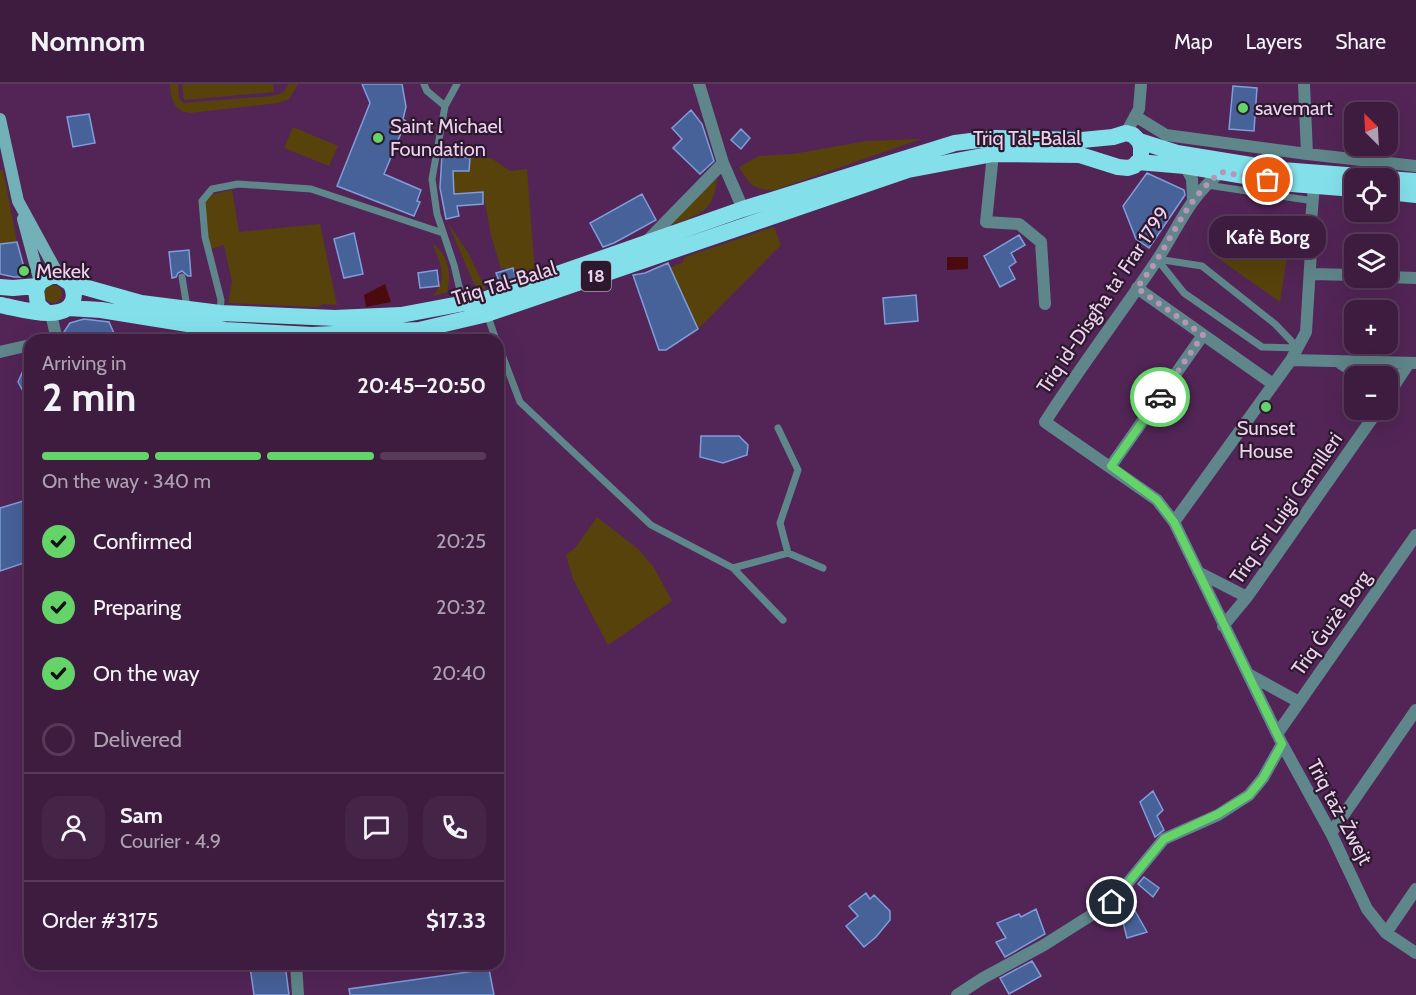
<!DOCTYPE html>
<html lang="en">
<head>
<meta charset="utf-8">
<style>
  body { margin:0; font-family:Cabin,sans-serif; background:#452547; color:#f1f3f6; height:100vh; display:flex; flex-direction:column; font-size:22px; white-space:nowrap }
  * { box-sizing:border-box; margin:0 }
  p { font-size:20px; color:#ada1b1 }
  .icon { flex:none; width:33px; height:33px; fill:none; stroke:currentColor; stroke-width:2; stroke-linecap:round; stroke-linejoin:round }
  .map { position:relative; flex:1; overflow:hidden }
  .drawer { position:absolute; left:24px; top:250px; width:480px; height:636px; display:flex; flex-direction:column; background:#3e1c40; border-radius:18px; box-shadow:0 6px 24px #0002,0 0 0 2px #573a59 }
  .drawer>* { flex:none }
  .needle { width:39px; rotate:336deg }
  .buttons { position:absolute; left:1344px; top:18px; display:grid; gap:12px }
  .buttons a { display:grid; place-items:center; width:54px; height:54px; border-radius:12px; background:#3e1c40; box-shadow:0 6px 24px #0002,0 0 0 2px #573a59; font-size:30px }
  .pin { position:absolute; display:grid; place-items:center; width:51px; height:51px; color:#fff; margin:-26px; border:3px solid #fff; border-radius:50%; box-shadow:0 2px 6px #0007 }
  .courier { position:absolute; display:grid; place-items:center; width:60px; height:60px; margin:-30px; border:4px solid #64d468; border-radius:50%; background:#fff; color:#222; box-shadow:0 2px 8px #0007 }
  .bubble { position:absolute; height:42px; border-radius:18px; background:#3e1c40; box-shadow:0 6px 24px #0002,0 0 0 2px #573a59; font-size:20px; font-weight:700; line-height:42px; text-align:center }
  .overview em { font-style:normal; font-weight:700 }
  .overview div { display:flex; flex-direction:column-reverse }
  .overview { display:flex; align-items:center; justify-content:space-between; height:102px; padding:0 18px }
  h1 { font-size:39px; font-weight:700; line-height:45px }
  .bar { display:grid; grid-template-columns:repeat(4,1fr); gap:9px 6px; align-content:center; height:72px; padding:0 18px }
  .bar i { height:8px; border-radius:4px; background:#573a59 }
  .bar .current { background:#64d468 }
  .bar p { grid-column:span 4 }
  .line { display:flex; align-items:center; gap:15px; padding:0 18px; border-top:2px solid #573a59 }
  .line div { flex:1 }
  .round { display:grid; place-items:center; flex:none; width:63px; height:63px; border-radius:18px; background:#452547 }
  ol { padding:0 18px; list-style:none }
  li { display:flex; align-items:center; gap:18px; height:66px }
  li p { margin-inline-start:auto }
  li .icon { padding:6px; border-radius:50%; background:#64d468; color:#111; stroke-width:4 }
  li:last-child { color:#ada1b1 }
  li i { width:33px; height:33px; border:3px solid #573a59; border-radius:50% }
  header { display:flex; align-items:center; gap:36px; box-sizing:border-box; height:84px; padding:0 30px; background:#3e1c40; border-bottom:2px solid #573a59 }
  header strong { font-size:28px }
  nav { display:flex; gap:33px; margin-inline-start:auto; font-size:21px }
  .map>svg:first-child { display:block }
  .green { fill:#58420c }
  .water { fill:#4b0a0d }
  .building { fill:#476199; stroke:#809ddb; stroke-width:1.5 }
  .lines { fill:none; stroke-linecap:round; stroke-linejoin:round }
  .service { stroke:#5f868a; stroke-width:7 }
  .minor { stroke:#5f868a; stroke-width:12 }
  .secondary { stroke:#71b1b7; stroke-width:12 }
  .trunk { stroke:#83e0ea; stroke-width:16 }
  .done { stroke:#b795b9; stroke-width:6; stroke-dasharray:0 10.8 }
  .route { stroke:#64d468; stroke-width:8 }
  .poi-dot { fill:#64d468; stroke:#2d192e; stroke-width:2 }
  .labels { text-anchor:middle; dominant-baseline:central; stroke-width:4.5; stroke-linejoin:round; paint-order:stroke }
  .shield { fill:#2d192e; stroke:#b39ab5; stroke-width:1.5 }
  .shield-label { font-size:18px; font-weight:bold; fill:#edd2ef }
  .poi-label { font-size:20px; fill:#edd2ef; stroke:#2d192e; text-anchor:start }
  .street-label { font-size:20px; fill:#edd2ef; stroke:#2d192e }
</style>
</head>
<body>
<header>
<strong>Nomnom</strong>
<nav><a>Map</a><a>Layers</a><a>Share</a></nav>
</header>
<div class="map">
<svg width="1416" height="911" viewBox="0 0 1416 911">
  <rect width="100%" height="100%" fill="#522556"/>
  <path class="green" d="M170 0H178L179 14 183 19 272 12 283 9 289 0H298L289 15 278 19 190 29C173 27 171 14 170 0Z
    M182 0H273L274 8 184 16Z
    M293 43 338 62 329 82 284 64Z
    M921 55 775 106C753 106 750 101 739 83L759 72 793 70 866 57Z
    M470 74H491L510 87 527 85 535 189 509 198 506 184 501 185 491 151 483 108 454 110 453 87H468Z
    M0 86H3L17 158 0 160Z
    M717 94C714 128 700 130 671 141H667Z
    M232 106 239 148 320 140 337 221 324 220 317 223 228 219 232 198 224 161 211 165 206 154 204 119 213 110Z
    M448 139 467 167 486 205H481L474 200Z
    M774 143 781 161 698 245 670 184 682 179 685 173Z
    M1239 146 1271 150 1267 174 1287 173 1280 218 1209 168 1236 170Z
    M433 160C448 169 452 192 447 208L433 212C449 194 440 180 433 160Z
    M44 210a9 9 0 1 1 18 0a9 9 0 1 1-18 0Z
    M597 433 638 465 653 482 672 517 608 561 573 495 566 471 576 463Z"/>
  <path class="water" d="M947 173H968V185L947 186Z
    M385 200 391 218 366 223 364 211Z"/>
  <path class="building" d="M362 0H402L406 23 403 35 406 37 384 90 421 106 417 117 420 118 414 132 337 102 370 19Z
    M1233 2 1257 4 1254 47 1229 45Z
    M691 26 702 40 714 77 700 90 673 64 682 55 672 44Z
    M89 30 95 59 73 63 67 33Z
    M741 45 750 54 741 65 731 56Z
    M442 70 470 74 469 87H453L454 110 483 108V120L457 122 459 132 446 135 440 104Z
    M1147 89 1184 106 1185 111 1149 164 1136 155 1123 122Z
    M642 110 656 136 614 159 603 163 590 139Z
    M354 149 363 190 344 194 334 155Z
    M1019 151 1025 161 1011 169 1016 178 1009 183 1015 195 1000 203 984 172Z
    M17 158 25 187 24 193H14L0 190V160Z
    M189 166 191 192H188L182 187 178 189 176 193 172 194 169 168Z
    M668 179 698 245 666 266H659L633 191 645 189Z
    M513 184 516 194 500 199 496 189Z
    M437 186 439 202 420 204 418 189Z
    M916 211 918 237 885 240 883 214Z
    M84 235 109 238 117 256H65L64 248 70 239Z
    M30 271V320L18 298Z
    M701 352H739L748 361 747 371 723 379 700 373Z
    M30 415V477L0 487V424Z
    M1153 707 1163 726 1157 732 1164 746 1155 753 1140 718Z
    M1144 793 1159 804 1153 813 1138 800Z
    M866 809 870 815 874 811 890 827V836L876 853 864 863 846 842 858 832 849 822Z
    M1127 813 1147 848 1127 854 1119 823Z
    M1036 825 1045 850 1005 873 996 858 1006 854 997 839 1019 830 1021 833Z
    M1032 877 1041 892 1009 910 1000 894Z
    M270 880H285L289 911H254L250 883Z
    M489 885 494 911H350L349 905Z"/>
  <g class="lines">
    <path class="service" d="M424 0 427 7 445 22
      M457 0 445 22 432 95 437 130 454 181 463 219
      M1207 101 1314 117
      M1157 175 1184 209 1262 263 1298 264
      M1157 175 1202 182 1275 240 1298 264
      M182 193 187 223
      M220 229 221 216 205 153 202 117 212 105 238 100 311 105 443 149
      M487 230 496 256
      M498 260 520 318 651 441 733 484 783 536
      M778 344 798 386 780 439 788 469
      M733 484 788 469 823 484"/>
    <path class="minor" d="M699 0 723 79 743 125
      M1304 0 1307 70
      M1135 32 1166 51 1307 70 1416 82
      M1126 49 1139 25 1141 0
      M993 70 986 138 1019 140 1041 158 1045 220
      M1185 82 1192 95 1193 115
      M1221 88C1188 114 1179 143 1157 176 1120 231 1080 283 1045 338L1157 416 1174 438 1282 660 1331 749 1367 825 1386 849 1416 869
      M1311 138 1314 101
      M646 158 723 79
      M1311 190 1354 191
      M1388 193 1416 194
      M1137 204 1273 300
      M51 230 57 256
      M0 268 30 261
      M1291 276 1416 279
      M1337 277 1360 292
      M1388 311 1409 279
      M1111 382 1203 251
      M1174 438 1291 276 1306 248 1312 151
      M1198 488 1247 513
      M1223 542 1247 513 1378 326
      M1248 590 1299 618
      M1277 650 1416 451
      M1331 749 1416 626
      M1386 849 1416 805
      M296 880 298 911
      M957 911 983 894 1044 861 1112 818 1164 755 1218 731 1249 711 1263 694 1282 660"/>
    <path class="secondary" d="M0 35 18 117 59 192
      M23 135 40 198"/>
    <path class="trunk" d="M1138 78 1185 82 1292 100 1354 105
      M1388 95 1416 97
      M1388 108 1416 111
      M0 203 13 204 37 202
      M0 221C18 224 66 240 73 216 75 210 73 204 70 199
      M69 224 101 226 225 246 312 251 419 246 487 230 908 86 993 70 1080 71 1118 83 1128 84 1134 82 1141 74V63L1139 57
      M46 228 38 221 36 206 40 198 51 192H59L70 199 141 219 220 229 335 234 401 231 486 215 743 125 955 59 995 54 1082 56 1113 53 1126 49 1133 51 1139 57 1177 69 1282 86 1386 94"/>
  </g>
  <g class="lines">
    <path class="done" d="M1160 313 1203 251 1137 204C1144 194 1152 184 1158 174 1178 142 1190 112 1221 88L1268 96"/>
    <path class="route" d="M1112 818 1164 755 1218 730 1249 711 1263 694 1282 660 1174 438 1157 416 1111 382 1160 313"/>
  </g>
  <g class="poi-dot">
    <circle cx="1243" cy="24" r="6"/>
    <circle cx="378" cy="54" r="6"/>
    <circle cx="24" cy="187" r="6"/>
    <circle cx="1266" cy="323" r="6"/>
  </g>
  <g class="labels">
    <rect class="shield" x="581" y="177" width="30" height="30" rx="4.5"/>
    <g class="shield-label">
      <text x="596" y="192">18</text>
    </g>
    <g class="poi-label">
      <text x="1255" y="24">savemart</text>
      <text x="390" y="42">Saint Michael<tspan x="390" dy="23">Foundation</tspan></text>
      <text x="36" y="187">Mekek</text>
      <text x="1266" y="344" text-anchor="middle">Sunset<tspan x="1266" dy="23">House</tspan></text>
    </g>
    <g class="street-label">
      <text x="1027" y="54">Triq Tal-Balal</text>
      <text transform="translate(504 199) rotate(-17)">Triq Tal-Balal</text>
      <text transform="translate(1103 216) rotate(-56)">Triq id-Disgħa ta' Frar 1799</text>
      <text transform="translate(1286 424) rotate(-55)">Triq Sir Luigi Camilleri</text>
      <text transform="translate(1331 539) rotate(-55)">Triq Ġużè Borg</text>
      <text transform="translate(1340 728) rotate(62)">Triq taż-Żwejt</text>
    </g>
  </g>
</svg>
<div class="buttons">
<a><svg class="needle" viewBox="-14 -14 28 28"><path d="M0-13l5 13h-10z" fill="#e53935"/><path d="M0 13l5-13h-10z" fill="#ada1b1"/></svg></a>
<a><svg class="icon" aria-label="locate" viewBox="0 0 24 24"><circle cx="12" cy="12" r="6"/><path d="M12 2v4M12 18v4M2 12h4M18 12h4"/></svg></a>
<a><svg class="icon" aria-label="layers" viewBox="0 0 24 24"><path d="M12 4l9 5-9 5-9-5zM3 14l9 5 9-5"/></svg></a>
<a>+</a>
<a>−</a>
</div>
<div class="pin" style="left:1268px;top:96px;background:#ea580c"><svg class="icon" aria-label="bag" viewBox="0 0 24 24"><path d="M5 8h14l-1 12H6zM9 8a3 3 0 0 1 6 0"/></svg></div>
<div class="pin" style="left:1112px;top:818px;background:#1f2937"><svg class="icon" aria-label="home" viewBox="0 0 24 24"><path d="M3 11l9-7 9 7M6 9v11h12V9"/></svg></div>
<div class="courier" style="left:1160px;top:313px"><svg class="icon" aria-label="car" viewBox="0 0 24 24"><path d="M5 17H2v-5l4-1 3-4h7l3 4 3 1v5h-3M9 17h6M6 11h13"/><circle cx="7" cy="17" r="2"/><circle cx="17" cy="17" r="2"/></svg></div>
<div class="bubble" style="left:1209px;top:132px;width:117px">Kafè Borg</div>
<section class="drawer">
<div class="overview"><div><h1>2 min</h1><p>Arriving in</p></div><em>20:45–20:50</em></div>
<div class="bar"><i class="current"></i><i class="current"></i><i class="current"></i><i></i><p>On the way · 340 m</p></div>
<ol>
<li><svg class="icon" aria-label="check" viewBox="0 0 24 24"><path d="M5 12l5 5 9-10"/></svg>Confirmed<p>20:25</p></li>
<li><svg class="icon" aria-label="check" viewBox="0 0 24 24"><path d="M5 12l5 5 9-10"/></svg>Preparing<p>20:32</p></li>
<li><svg class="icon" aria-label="check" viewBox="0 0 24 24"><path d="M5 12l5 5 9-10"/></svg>On the way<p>20:40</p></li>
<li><i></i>Delivered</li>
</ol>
<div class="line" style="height:108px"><a class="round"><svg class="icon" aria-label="person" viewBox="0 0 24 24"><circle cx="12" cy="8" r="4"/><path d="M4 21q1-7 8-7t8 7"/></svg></a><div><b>Sam</b><p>Courier · 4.9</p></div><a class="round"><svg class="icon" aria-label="chat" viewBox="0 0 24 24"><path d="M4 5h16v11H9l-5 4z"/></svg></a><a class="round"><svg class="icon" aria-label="phone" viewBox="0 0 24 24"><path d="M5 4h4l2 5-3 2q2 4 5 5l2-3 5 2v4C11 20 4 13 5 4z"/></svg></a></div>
<div class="line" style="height:78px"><div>Order #3175</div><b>$17.33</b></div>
</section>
</div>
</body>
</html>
